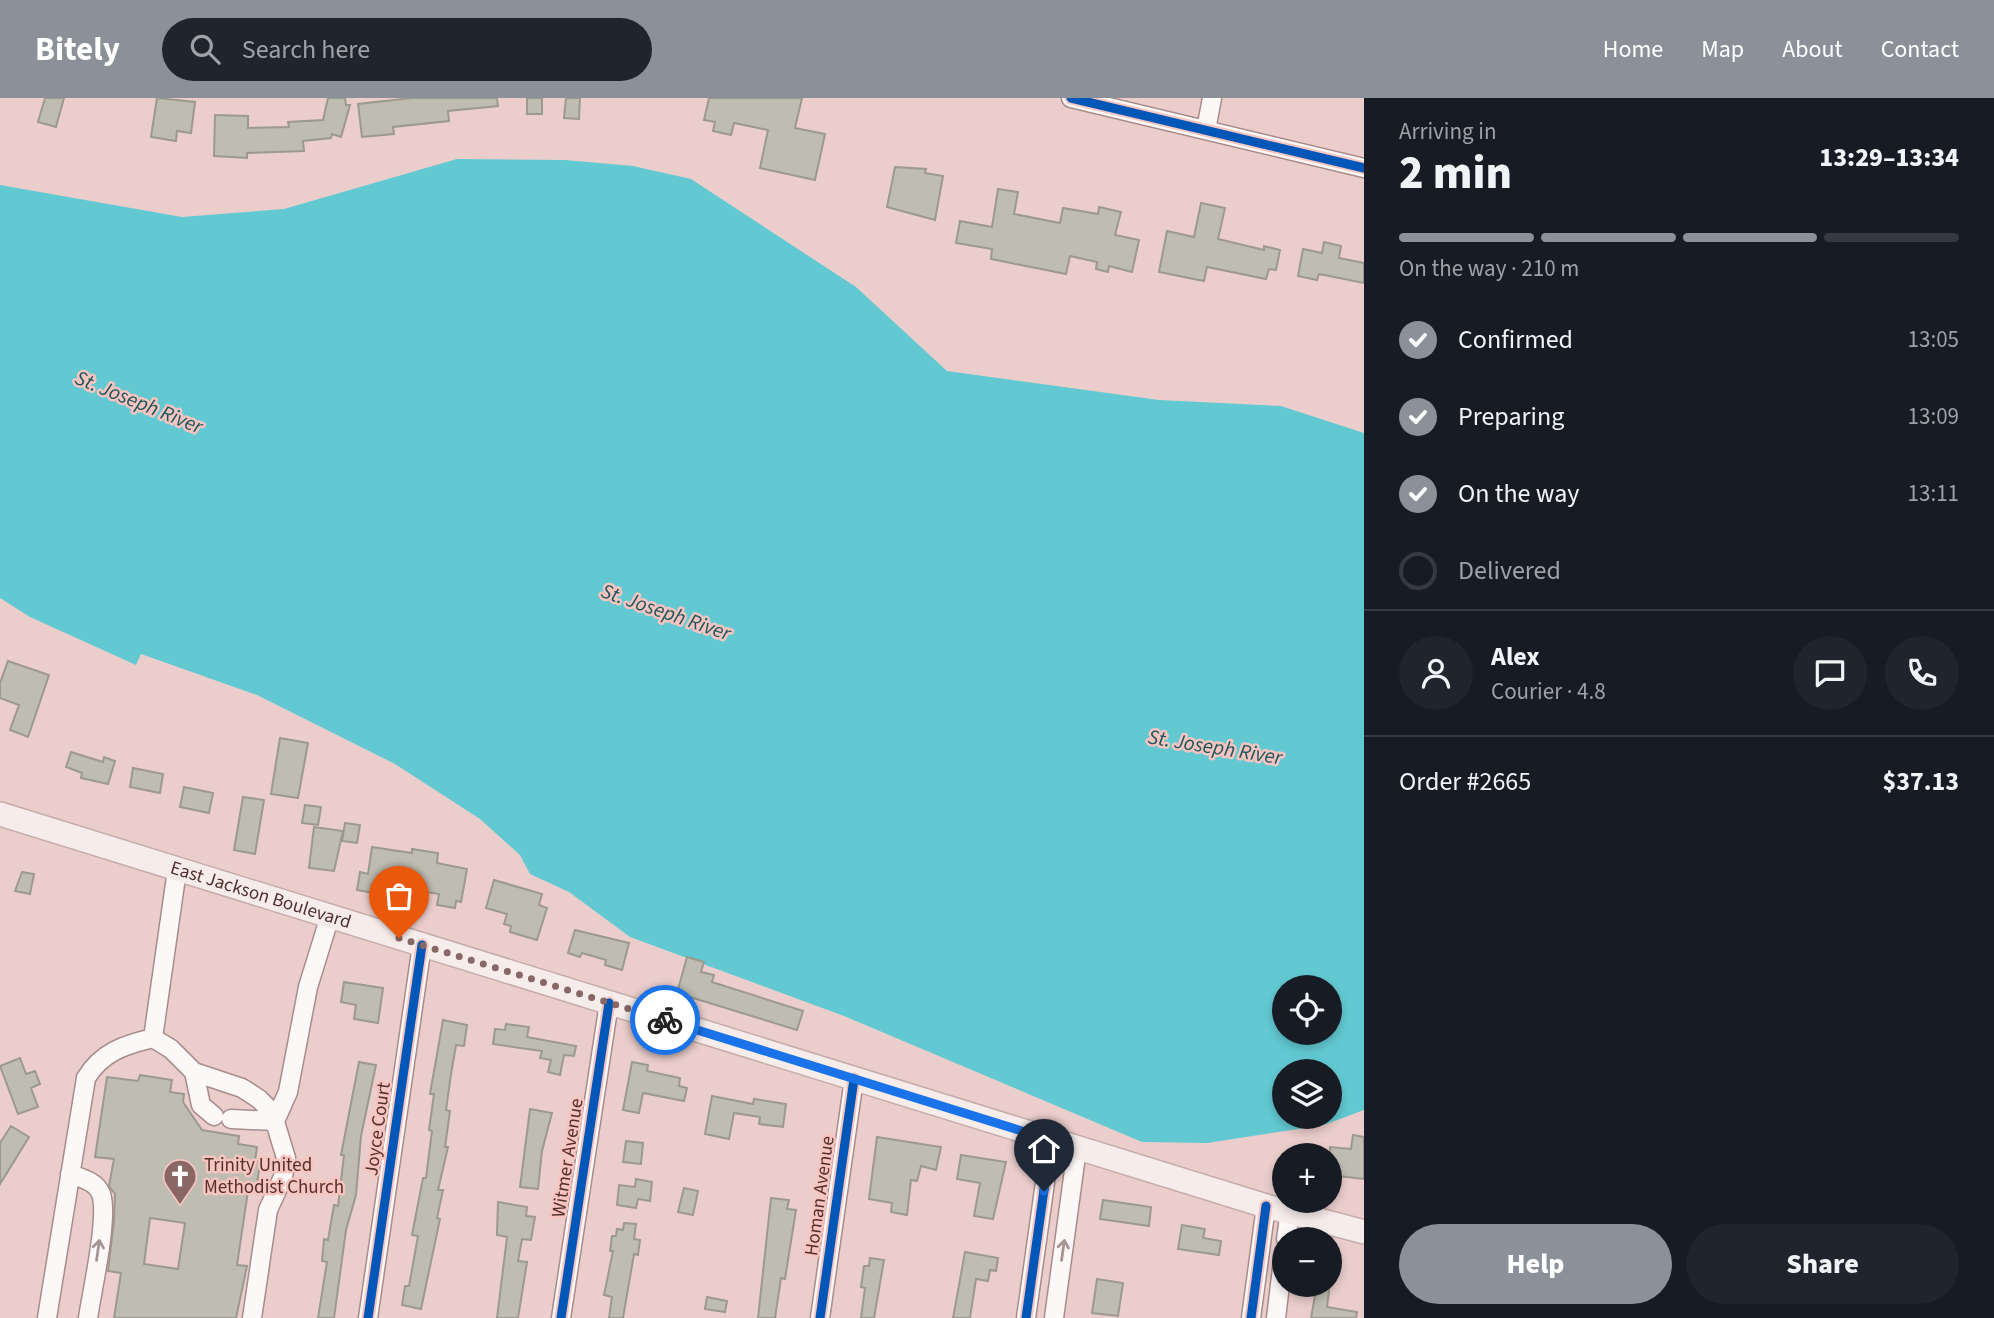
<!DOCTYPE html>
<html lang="en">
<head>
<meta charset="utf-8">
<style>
  body { margin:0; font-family:"Source Sans 3",sans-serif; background:#20242c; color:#f1f3f6; height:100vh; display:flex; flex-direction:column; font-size:26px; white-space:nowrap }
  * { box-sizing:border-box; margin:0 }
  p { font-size:23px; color:#9ea1a6 }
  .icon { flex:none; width:38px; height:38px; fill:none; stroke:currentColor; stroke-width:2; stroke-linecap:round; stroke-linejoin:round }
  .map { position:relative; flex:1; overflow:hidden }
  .drawer { display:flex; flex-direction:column; background:#171b24; width:630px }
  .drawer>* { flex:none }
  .tools { position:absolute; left:1272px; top:877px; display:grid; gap:14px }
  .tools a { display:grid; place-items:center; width:70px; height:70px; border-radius:50%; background:#171b24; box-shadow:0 4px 10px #0003; font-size:35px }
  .pin { position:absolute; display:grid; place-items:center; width:60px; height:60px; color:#fff; margin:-72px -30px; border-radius:50% 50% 50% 0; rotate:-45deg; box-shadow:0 0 7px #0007 }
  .pin .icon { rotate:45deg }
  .courier { position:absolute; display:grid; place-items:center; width:70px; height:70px; margin:-35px; border:5px solid #1a73e8; border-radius:50%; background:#fff; color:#222; box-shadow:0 2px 9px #0007 }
  .summary em { font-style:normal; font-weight:800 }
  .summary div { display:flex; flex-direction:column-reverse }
  .summary { display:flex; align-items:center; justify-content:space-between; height:119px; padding:0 35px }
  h1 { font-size:46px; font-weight:800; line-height:52px }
  .bar { display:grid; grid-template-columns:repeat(4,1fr); gap:10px 7px; align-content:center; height:84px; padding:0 35px }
  .bar i { height:9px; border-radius:5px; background:#363941 }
  .bar .current { background:#8c9099 }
  .bar p { grid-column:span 4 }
  .line { display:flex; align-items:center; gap:18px; padding:0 35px; border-top:2px solid #363941 }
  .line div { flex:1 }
  .round { display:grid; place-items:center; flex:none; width:74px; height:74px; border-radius:37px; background:#20242c }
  ol { padding:0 35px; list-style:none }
  li { display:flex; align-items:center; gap:21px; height:77px }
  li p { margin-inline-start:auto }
  li .icon { padding:7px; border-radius:50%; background:#8c9099; color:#fff; stroke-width:4 }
  li:last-child { color:#9ea1a6 }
  li i { width:38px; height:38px; border:4px solid #363941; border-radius:50% }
  .primary-button { display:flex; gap:14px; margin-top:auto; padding:14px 35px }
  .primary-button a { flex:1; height:80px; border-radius:42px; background:#8c9099; color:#fff; font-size:28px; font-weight:800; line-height:80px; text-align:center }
  .primary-button a+a { background:#20242c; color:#f1f3f6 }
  header { display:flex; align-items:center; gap:42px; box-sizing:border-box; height:98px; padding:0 35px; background:#8c9099; color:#fff }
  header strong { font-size:33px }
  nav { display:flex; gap:38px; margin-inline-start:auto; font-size:24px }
  .search { width:490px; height:63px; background:#20242c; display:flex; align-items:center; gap:18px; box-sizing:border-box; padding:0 24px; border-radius:38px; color:#9ea1a6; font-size:26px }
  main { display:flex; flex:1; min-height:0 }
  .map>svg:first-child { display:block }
  .water { fill:#62c9d2; fill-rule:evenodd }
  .building { fill:#bfbcb1; stroke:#9c998e; stroke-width:2; fill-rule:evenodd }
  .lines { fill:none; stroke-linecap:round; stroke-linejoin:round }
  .minor-casing { stroke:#a78c8b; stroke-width:21 }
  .major-casing { stroke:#c6acaa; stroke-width:26 }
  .minor { stroke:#fcf8f7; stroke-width:18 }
  .major { stroke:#f6edeb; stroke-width:23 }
  .cycleway-casing { stroke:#f8c4bf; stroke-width:13 }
  .cycleway { stroke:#0057b8; stroke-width:9 }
  .oneway { stroke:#a79492 }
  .done { stroke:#886765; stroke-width:7; stroke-dasharray:0 12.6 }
  .route { stroke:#1a73e8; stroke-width:9 }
  .labels { text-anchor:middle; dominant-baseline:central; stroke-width:5; stroke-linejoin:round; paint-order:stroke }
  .street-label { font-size:19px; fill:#52302e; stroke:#f8c4bf }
  .poi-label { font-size:19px; fill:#52302e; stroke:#f8c4bf; text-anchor:start }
  .water-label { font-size:21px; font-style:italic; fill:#19565c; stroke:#f8c4bf }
</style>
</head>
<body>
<header>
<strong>Bitely</strong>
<div class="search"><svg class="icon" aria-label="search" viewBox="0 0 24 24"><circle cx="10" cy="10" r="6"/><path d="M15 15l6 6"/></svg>Search here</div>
<nav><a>Home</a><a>Map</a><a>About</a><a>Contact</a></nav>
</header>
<main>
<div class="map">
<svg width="1364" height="1220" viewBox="0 0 1364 1220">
  <rect width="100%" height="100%" fill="#ebcecc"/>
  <path class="water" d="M457 61 565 62 633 68 691 81 856 189 947 273 1159 302 1281 308 1364 335V1012L1324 1027 1207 1045 1142 1044 844 918 630 839 569 794 530 776 520 757 480 721 395 666 257 597 141 556 136 567 30 519 0 500V87L182 119 284 111ZM1284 889H1330V934H1284ZM1284 973H1330V1018H1284Z"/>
  <path class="building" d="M45 0H64L56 29 38 24Z
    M157 0 195 4 191 35 177 33 176 43 151 39Z
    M328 0H345L346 7H350L341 39 332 36 331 40 303 43 304 53 247 55V60L214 58 215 17 248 18V30L289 29 288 24 323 22Z
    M412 0H497L498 8 448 13 449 23 393 29 394 36 362 39 358 6Z
    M527 0H542V16H527Z
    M566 0H580L579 21 564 20Z
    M709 0H802L795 30 825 36 815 82 760 70 768 32 734 25 731 37 713 33 715 24 704 22Z
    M895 69 926 71 925 75 943 78 935 122 887 109Z
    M998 91 1018 94 1014 116 1060 125 1063 110 1098 116 1099 109 1121 114 1115 137 1139 142 1132 174 1109 168 1108 174 1096 171 1097 164 1070 158 1066 176 991 161 992 151 956 145 960 123 992 129Z
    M1201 105 1225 110 1218 141 1264 152V148L1280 152 1276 172 1269 171 1266 181 1207 169 1204 183 1159 174 1167 133 1194 139Z
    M1324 144 1341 148 1339 160 1364 165V185L1319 176 1317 182 1298 178 1303 151 1322 155Z
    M8 563 49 577 28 639 10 632 19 607 0 600V585Z
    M280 640 308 645 298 700 271 696Z
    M71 654 103 664 104 659 115 663 108 686 81 680 82 675 66 669Z
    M133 670 163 676 160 695 130 689Z
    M184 689 213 695 209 715 180 709Z
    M243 699 264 702 255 756 234 752Z
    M305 707 321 709 318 727 302 725Z
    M345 725 360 727 357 745 342 743Z
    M314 729 343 733 334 773 309 770Z
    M372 749 412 755V751L438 755 437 765 467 771 461 804 456 803 455 810 437 807 439 796 380 787 379 796 357 792 360 774 368 776Z
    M22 774 34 776 30 796 15 793Z
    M494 782 542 796 539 807 547 810 537 842 510 834 511 828 504 826 507 816 486 810Z
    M575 832 629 845 622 872 605 867 606 862 582 855 580 859 568 855Z
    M687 859 704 864 701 874 714 877 712 884 803 913 797 932 677 895Z
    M344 884 383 890 378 925 354 921 356 907 341 904Z
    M443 922 467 927 464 948 456 947 451 976 446 1012 450 1013 445 1049H448L438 1092H443L437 1120 440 1121 421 1211 402 1207 405 1188H409L418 1138 412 1137 423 1080H426L432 1033 429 1032 434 996H430Z
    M506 926 529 929 527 939 576 948 574 958 564 957 560 977 548 974 551 962 540 960 542 953 493 946 495 931 505 932Z
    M20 960 26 976 35 973 40 986 31 990 38 1009 18 1016 0 968Z
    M359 964 376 967 361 1038 356 1097 346 1132 334 1220H318L327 1164 322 1163 324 1141 328 1142 334 1107 338 1108 344 1057H341Z
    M632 964 648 967 647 973 680 980 679 988 687 990 684 1003 643 995 639 1015 623 1012Z
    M140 977 172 982 170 994 184 996 183 1004 202 1032 239 1038 238 1046 257 1049 255 1063 260 1064 257 1087 249 1086 237 1167 247 1168 236 1220H114L121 1175 108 1173 114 1122 115 1096 109 1088 114 1061 95 1059 107 979 138 983ZM150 1120 185 1125 178 1171 144 1166Z
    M712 998 753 1006 754 1001 786 1006 783 1029 759 1026 760 1019 734 1015 729 1041 705 1036Z
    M530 1011 552 1015 542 1053 538 1091 520 1089Z
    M11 1028 29 1039 0 1086V1045Z
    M1353 1037 1364 1039V1081L1330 1077V1049L1351 1051Z
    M877 1039 941 1049 936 1072 921 1068 917 1083 911 1082 907 1117 891 1114 892 1105 869 1101Z
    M626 1043 643 1045 641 1066 623 1064Z
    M961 1057 1006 1064 993 1121 974 1118 980 1085 957 1081Z
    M636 1081 652 1084 650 1103 638 1101 636 1110 617 1107 619 1087 635 1089Z
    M684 1090 698 1093 693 1117 678 1114Z
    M771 1100 789 1102 787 1111 796 1112 785 1181 781 1180 775 1220H758Z
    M1103 1102 1151 1109 1149 1128 1100 1121Z
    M498 1104 527 1109 526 1118 535 1119 531 1142 522 1141 518 1163 527 1164 518 1220H497L507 1139 497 1137Z
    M624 1125 636 1126 634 1141 640 1142 638 1157 634 1156 623 1220H609L612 1199 604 1197 613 1153H610L612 1138H616L617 1131 623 1132Z
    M1182 1127 1205 1131 1203 1140 1221 1143 1219 1157 1178 1151Z
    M965 1154 998 1160 996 1173 990 1172 988 1183 976 1181 970 1220H953Z
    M870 1160 884 1162 874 1220H861L865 1190 861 1189 864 1168H869Z
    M1097 1181 1123 1185 1118 1218 1092 1215Z
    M1317 1186H1330L1327 1209 1357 1214 1356 1220H1311Z
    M707 1199 727 1203 725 1214 705 1211Z"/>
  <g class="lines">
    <defs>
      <path id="minor" d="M1071 0 1364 70
        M1206 32 1212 0
        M153 940 177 772
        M194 974 201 1007 214 1018
        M231 1021 275 1023 288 994 308 889 330 818
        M70 1076C81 1080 96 1083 101 1096 109 1118 92 1193 88 1220
        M1286 1141 1290 1114
        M47 1220 86 980C102 954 124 947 153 940L171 951 194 974 242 990 259 1001 272 1014 286 1060 283 1079 268 1112 252 1220
        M368 1220 422 847
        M561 1220 609 905
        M820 1220 854 981
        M1026 1220 1051 1042
        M1054 1220 1077 1050
        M1251 1220 1266 1108
        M1276 1220 1284 1154"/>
      <g id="major">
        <path id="s1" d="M0 716 1266 1108 1364 1134"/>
      </g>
    </defs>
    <use href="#minor" class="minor-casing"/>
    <use href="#major" class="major-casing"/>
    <use href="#minor" class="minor"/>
    <use href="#major" class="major"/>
    <defs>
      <path id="cycleway" d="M1071 0 1364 70
        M368 1220 422 847
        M561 1220 609 905
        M820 1220 854 981
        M1026 1220 1051 1042
        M1251 1220 1266 1108"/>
    </defs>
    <use href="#cycleway" class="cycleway-casing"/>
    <use href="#cycleway" class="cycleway"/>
  </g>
  <defs><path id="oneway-shaft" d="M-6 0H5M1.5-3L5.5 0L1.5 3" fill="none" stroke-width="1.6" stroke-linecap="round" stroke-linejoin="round" transform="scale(1.75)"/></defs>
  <g class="oneway">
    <use href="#oneway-shaft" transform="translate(98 1152) rotate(-82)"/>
    <use href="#oneway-shaft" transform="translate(1063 1152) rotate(-82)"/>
  </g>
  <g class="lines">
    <path class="done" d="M399 840 665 922"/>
    <path class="route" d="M665 922 1051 1042 1044 1093"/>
  </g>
  <defs>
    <symbol id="church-pin" viewBox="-11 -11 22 30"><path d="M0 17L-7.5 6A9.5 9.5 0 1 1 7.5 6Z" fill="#886765" stroke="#f8c4bf"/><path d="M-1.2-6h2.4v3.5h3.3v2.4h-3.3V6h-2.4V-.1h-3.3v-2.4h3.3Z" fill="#fff"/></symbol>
  </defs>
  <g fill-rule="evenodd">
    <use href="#church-pin" x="161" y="1059" width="38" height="52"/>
  </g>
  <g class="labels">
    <g class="street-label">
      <text stroke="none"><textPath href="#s1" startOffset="273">East Jackson Boulevard</textPath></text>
      <text transform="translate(378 1031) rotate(-82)">Joyce Court</text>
      <text transform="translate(568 1060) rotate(-81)">Witmer Avenue</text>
      <text transform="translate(820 1098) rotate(-82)">Homan Avenue</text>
    </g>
    <g class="poi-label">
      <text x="204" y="1067">Trinity United<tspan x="204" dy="22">Methodist Church</tspan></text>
    </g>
    <g class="water-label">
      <text transform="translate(139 304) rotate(22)">St. Joseph River</text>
      <text transform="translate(666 514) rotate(19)">St. Joseph River</text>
      <text transform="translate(1215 649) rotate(9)">St. Joseph River</text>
    </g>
  </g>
</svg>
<div class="tools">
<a><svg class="icon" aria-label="locate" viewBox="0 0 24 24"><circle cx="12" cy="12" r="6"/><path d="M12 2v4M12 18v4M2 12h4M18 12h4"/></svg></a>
<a><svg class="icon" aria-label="layers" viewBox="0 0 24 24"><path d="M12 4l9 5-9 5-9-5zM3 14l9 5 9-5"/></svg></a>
<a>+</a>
<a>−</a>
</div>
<div class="pin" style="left:399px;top:840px;background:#ea580c"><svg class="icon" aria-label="bag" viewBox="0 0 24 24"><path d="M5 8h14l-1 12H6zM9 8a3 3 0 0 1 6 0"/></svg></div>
<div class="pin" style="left:1044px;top:1093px;background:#1f2937"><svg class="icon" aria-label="home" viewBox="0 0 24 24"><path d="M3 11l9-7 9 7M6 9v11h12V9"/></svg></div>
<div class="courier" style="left:665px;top:922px"><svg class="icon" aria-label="bike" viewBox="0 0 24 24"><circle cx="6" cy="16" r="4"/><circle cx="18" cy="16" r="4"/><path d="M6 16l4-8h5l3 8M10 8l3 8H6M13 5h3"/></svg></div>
</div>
<section class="drawer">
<div class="summary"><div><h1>2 min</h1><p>Arriving in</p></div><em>13:29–13:34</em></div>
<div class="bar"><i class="current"></i><i class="current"></i><i class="current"></i><i></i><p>On the way · 210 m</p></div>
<ol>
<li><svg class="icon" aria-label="check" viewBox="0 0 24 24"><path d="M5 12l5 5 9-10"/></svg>Confirmed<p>13:05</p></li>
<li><svg class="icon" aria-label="check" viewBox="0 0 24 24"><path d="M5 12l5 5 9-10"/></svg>Preparing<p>13:09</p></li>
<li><svg class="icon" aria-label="check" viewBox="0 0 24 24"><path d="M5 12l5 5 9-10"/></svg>On the way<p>13:11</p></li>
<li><i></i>Delivered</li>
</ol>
<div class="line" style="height:126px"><a class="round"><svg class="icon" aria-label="person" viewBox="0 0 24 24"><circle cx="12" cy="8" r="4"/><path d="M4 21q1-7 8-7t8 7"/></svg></a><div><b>Alex</b><p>Courier · 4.8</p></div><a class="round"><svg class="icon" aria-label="chat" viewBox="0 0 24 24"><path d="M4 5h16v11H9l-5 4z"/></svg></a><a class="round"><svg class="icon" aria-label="phone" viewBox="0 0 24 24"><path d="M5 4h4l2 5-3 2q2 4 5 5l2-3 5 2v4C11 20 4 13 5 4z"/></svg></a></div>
<div class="line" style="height:91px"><div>Order #2665</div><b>$37.13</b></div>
<div class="primary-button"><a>Help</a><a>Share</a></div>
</section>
</main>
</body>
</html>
